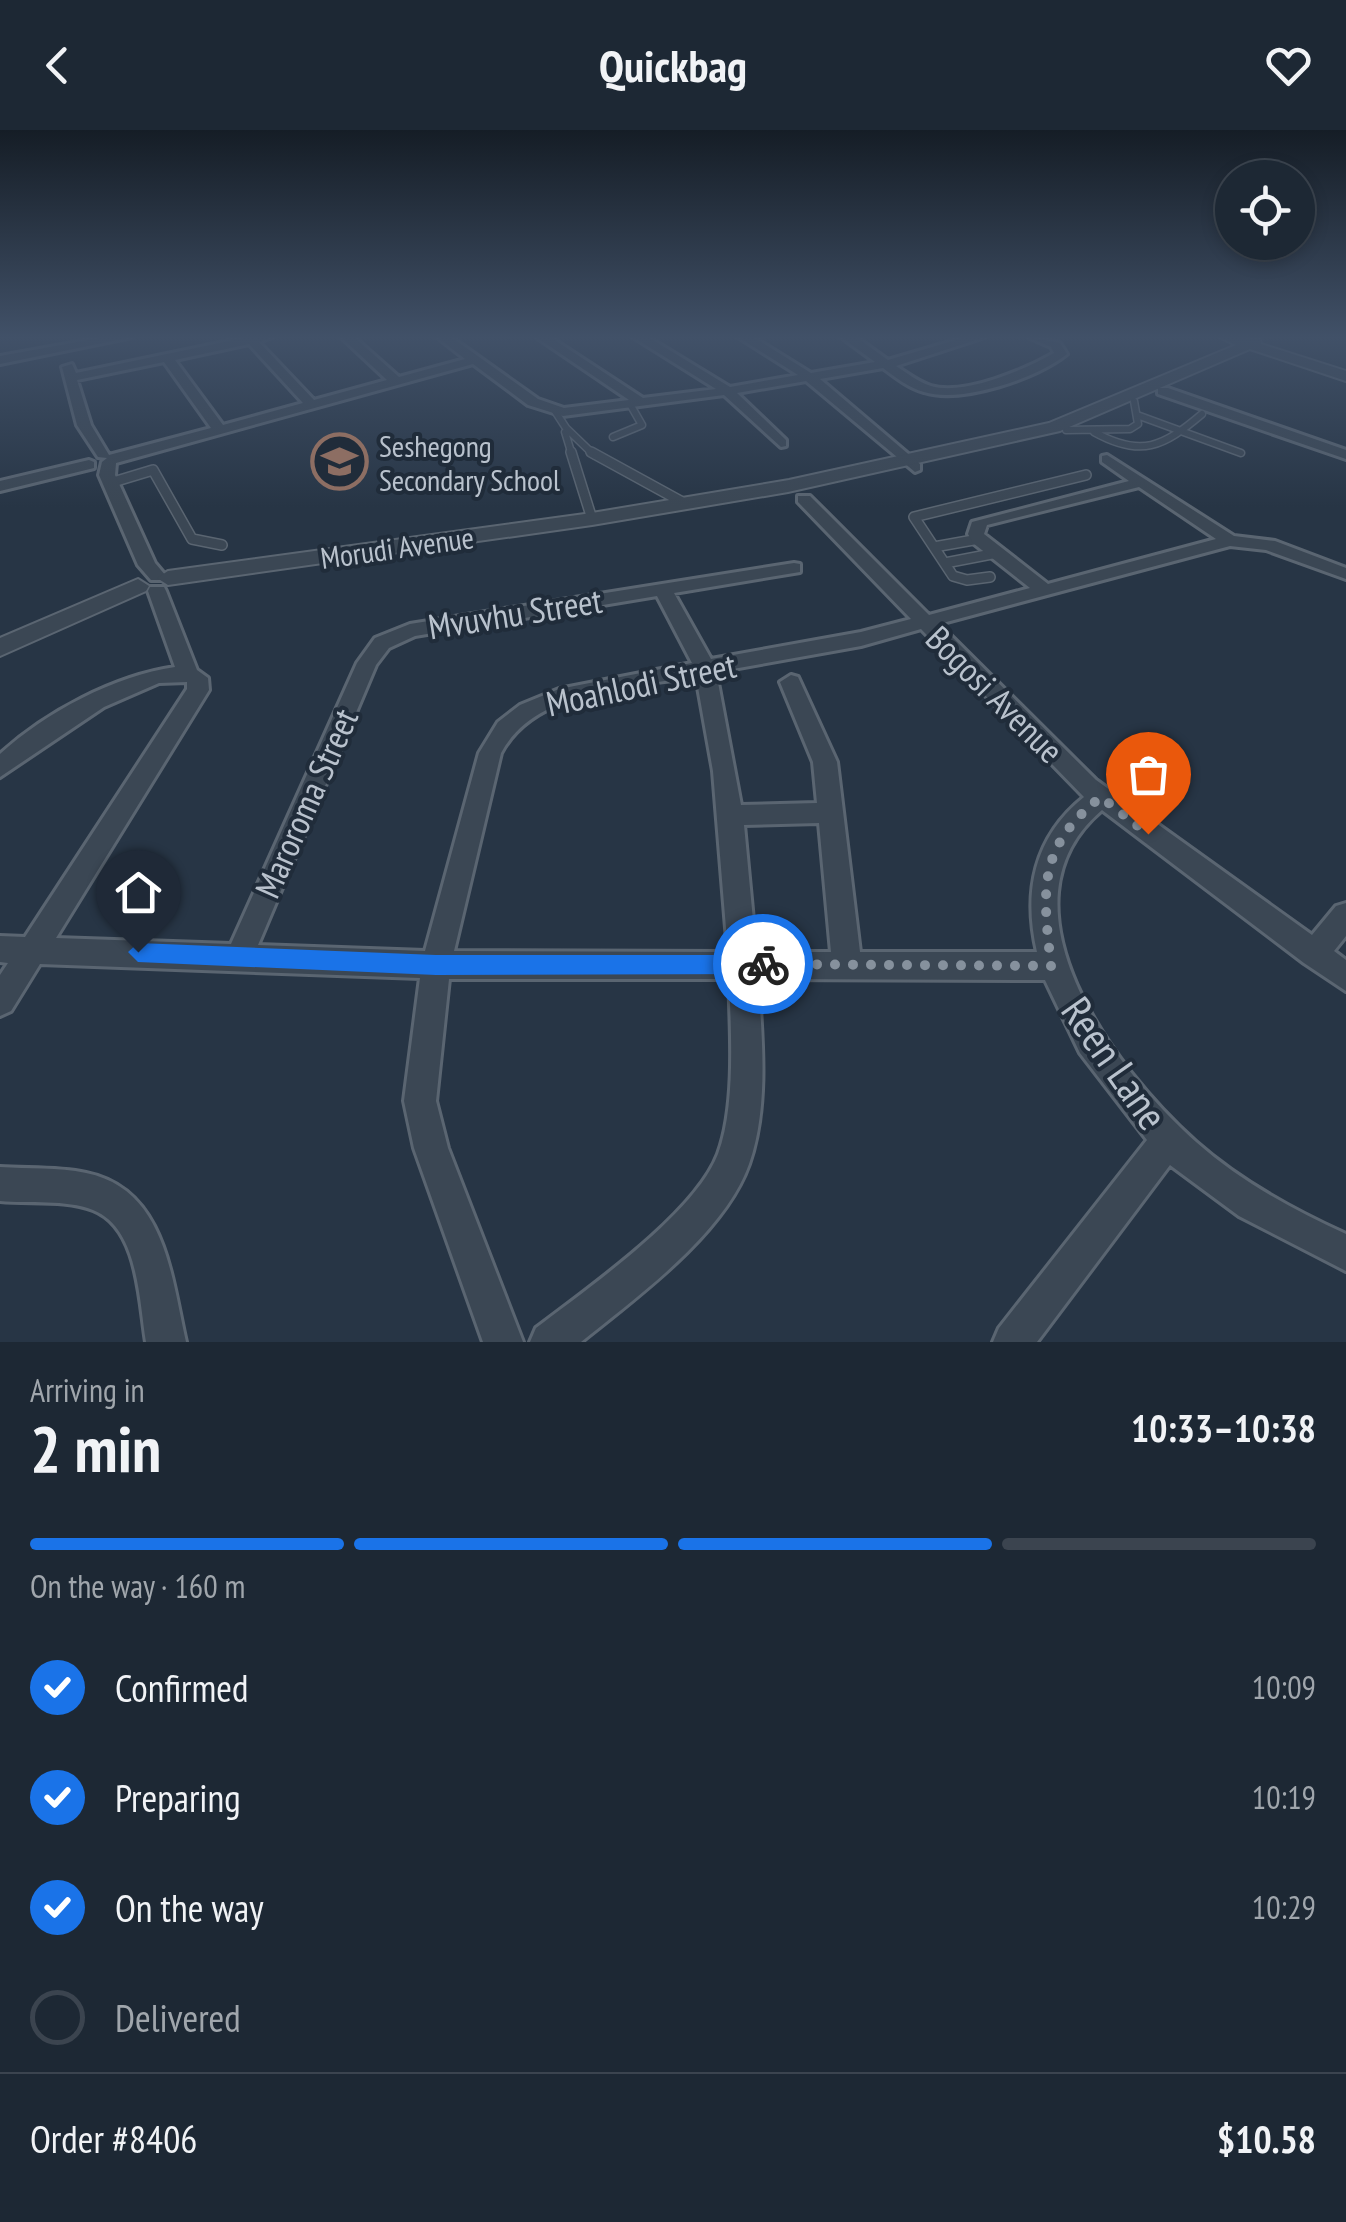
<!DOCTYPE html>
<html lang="en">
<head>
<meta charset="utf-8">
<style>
  body { margin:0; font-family:"PT Sans Narrow",sans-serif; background:#2a3440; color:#f1f3f6; height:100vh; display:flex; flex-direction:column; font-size:38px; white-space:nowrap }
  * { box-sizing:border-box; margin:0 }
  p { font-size:32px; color:#a0a6ac }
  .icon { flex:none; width:55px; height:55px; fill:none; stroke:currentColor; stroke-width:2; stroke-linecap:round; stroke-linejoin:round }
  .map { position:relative; height:1212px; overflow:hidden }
  .sheet { display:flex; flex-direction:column; background:#1d2834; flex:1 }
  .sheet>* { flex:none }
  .controls { position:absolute; left:1215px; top:30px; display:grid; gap:20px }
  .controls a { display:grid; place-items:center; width:100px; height:100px; border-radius:50%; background:#1d2834; box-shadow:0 5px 15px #0003,0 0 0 2px #3b444f; font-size:50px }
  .pin { position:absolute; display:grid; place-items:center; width:85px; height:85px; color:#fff; margin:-102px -42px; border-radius:50% 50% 50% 0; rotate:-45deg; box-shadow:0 0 10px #0007 }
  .pin .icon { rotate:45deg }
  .courier { position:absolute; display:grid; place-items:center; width:100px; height:100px; margin:-50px; border:8px solid #1a73e8; border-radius:50%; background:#fff; color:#222; box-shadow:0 2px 12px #0007 }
  .overview em { font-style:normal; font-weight:700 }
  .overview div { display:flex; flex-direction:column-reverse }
  .overview { display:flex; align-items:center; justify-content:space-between; height:170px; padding:0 30px }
  h1 { font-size:65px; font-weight:700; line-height:75px }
  .bar { display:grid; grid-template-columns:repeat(4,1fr); gap:15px 10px; align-content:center; height:120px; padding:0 30px }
  .bar i { height:12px; border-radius:8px; background:#3b444f }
  .bar .selected { background:#1a73e8 }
  .bar p { grid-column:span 4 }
  .line { display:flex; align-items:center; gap:25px; padding:0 30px; border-top:2px solid #3b444f }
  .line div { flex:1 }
  ol { padding:0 30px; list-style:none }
  li { display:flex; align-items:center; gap:30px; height:110px }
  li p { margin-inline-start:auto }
  li .icon { padding:10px; border-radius:50%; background:#1a73e8; color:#fff; stroke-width:4 }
  li:last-child { color:#a0a6ac }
  li i { width:55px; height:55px; border:5px solid #3b444f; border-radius:50% }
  header { display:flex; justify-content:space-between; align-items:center; height:130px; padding:0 30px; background:#1d2834; font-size:45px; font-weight:700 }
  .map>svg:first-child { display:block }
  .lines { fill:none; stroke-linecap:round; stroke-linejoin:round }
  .service-far1-casing { stroke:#5a6571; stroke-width:9 }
  .service-casing { stroke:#5a6571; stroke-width:12 }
  .minor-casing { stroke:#5a6571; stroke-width:6 }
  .tertiary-casing { stroke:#5a6571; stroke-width:4 }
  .service-far1 { stroke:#3b4754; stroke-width:6 }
  .service { stroke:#3b4754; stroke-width:9 }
  .minor { fill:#3b4754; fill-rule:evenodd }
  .tertiary { fill:#3b4754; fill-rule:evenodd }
  .route { fill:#1a73e8 }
  .done { stroke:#86919d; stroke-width:10; stroke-dasharray:0 18 }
  .labels { text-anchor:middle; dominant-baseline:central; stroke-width:8; stroke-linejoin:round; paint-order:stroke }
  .far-poi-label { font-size:30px; fill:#b9c2cd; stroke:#202c3a; text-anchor:start }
  .far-street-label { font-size:30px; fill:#b9c2cd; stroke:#202c3a }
  .street-label { font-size:35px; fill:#b9c2cd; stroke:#202c3a }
  .near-street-label { font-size:42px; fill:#b9c2cd; stroke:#202c3a }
</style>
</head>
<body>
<header><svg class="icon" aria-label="back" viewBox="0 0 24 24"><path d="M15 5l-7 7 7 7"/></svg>Quickbag<svg class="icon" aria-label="heart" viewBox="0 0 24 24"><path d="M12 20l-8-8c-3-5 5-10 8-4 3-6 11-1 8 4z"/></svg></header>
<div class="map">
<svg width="1346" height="1212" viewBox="0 0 1346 1212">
  <rect width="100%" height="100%" fill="#273545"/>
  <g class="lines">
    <defs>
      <path id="service-far1" d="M555 281 566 298 594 325
        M1137 285 1241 323
        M1066 300 1130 299 1138 294 1134 271
        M565 302 572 325
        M1094 302C1141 328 1163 317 1202 284
        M613 307 642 295 630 274"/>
      <path id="service" d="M571 322 592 389
        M591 322 684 373
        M110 353 153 340 192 409 222 415
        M934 417 979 409
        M945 433 997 423
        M990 447 967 450 953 446 914 387 1086 345"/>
      <path id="minor" d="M105 207H132L0 234V226Z
        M248 207H272L259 212 314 270 387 250 341 207H354L399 247 465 229 437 207H451L538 269 564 278 629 270 536 207H550L643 268 716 259 633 207H648L730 257 798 245 738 207H753L811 243 875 232 841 207H856L888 230 966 207H985L896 236C907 243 918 252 931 256 964 266 1026 239 1054 223L1051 217 1028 207 1060 213 1067 224C1038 248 961 274 924 262 909 258 895 247 883 238L820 249 920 334V340L915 342 806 251 737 263 786 310V316L781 317 724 265 563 286 528 275 473 234 116 333 115 345 155 433 166 446 163 450H151L138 435 99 345 102 332 107 328 98 327 77 295 62 237 72 234 76 243ZM249 214 303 273 223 295 175 230ZM164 232 211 298 109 325 91 295 77 250Z
        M1158 258H1168L1346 320V329L1158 264Z
        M1107 325 1234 406 1275 411 1346 438V449L1266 420 1230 416 939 494 1096 650 1312 805 1336 776 1346 773V806L1334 821 1346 830V861L1304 833 1102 680C990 775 1115 940 1196 1012 1240 1051 1293 1080 1346 1104V1141L1239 1086 1170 1035 1037 1212H993L999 1198 1147 1010 1080 923 1045 850 758 849C762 908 769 977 749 1034 724 1104 638 1166 581 1212H530L536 1198C587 1159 695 1084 718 1024 736 976 731 901 729 849H449L436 971 448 1018 523 1212H483L414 1018 404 971 420 848 40 834 11 881 0 886V845L8 833 0 832V806L25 807 187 559V552L159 553 104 577 0 647V624C46 582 114 546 175 537L148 461 150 457H164L166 461 197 540 208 548 209 560 56 808 231 814 357 533 375 508 410 494 794 433 800 434V442L674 463 711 529 861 502 911 489 798 372V366H810L929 485 1030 458 973 413 968 404 972 392 1129 351 1102 332V326ZM1139 357 1216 409 1048 454 984 404 987 395ZM657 466 692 533 559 559 520 575 498 592 479 623 425 821 258 815 376 535 389 518 415 506ZM921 499 1084 667C1034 707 1023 762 1037 822H860L837 632 798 547 791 545 780 552 813 632 817 673 741 675 716 542 861 516ZM696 546 713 641 728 822 454 821 501 623C536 558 632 558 696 546ZM819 693 831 822H756L744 695Z
        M89 330 94 332V338L0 361V351Z
        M0 1037C28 1039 58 1037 86 1043 165 1059 171 1146 186 1212H146C139 1171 139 1098 93 1080 66 1069 29 1074 0 1071Z"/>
      <path id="tertiary" d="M1219 207 1260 209 1261 214 1346 241V251L1250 219 1060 301 788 362 592 395 168 455 157 448 168 441 592 383 789 350 1049 293 1236 215Z
        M138 449 149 456 146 461 0 526V508Z"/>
    </defs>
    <use href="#service-far1" class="service-far1-casing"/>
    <use href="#service" class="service-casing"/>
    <use href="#minor" class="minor-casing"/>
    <use href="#tertiary" class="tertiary-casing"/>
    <use href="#service-far1" class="service-far1"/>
    <use href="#service" class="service"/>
    <use href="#minor" class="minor"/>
    <use href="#tertiary" class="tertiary"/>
  </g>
  <linearGradient id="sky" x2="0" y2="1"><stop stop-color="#151d26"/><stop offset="0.55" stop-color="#415168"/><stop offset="1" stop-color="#415168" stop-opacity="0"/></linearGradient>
  <rect width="1346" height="377" fill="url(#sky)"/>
  <path class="route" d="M138 813 436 825H763L773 834 763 844 436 845 138 832 128 822Z"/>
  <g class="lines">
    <path class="done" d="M763 834 1051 836C1043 761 1036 718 1101 667L1148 704"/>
  </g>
  <defs>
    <symbol id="school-ring" viewBox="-11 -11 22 22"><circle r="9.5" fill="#202c3a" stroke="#8d6e63" stroke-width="1.5"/><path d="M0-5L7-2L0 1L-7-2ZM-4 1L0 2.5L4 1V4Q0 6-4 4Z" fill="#8d6e63"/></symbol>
  </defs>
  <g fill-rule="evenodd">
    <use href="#school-ring" x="308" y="300" width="63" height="63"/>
  </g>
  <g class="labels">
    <g class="far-poi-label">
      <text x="379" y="315">Seshegong<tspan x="379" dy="34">Secondary School</tspan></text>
    </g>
    <g class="far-street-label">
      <text transform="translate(397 417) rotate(-8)">Morudi Avenue</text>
    </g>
    <g class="street-label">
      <text transform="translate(515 483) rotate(-9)">Mvuvhu Street</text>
      <text transform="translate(641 554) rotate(-12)">Moahlodi Street</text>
      <text transform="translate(995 564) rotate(45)">Bogosi Avenue</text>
      <text transform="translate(306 673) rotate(-66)">Maroroma Street</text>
    </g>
    <g class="near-street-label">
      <text transform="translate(1115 933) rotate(55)">Reen Lane</text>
    </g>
  </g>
</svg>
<div class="controls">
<a><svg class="icon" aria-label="locate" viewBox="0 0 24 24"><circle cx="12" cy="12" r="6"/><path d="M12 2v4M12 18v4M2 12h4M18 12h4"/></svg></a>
</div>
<div class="pin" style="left:1148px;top:704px;background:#ea580c"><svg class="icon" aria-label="bag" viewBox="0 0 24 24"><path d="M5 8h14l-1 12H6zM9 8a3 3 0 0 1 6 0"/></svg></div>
<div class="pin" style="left:138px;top:822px;background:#1f2937"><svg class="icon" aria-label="home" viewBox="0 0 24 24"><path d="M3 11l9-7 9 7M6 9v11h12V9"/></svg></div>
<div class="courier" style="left:763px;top:834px"><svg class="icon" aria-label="bike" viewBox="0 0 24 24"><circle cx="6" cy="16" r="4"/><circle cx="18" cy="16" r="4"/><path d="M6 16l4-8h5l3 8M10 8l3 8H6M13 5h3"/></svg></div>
</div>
<section class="sheet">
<div class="overview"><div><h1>2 min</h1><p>Arriving in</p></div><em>10:33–10:38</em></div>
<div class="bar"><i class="selected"></i><i class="selected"></i><i class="selected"></i><i></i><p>On the way · 160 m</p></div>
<ol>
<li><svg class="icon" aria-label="check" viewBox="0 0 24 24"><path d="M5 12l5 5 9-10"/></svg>Confirmed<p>10:09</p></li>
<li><svg class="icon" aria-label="check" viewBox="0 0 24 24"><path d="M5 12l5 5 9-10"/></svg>Preparing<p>10:19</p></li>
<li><svg class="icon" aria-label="check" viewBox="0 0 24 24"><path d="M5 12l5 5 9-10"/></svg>On the way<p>10:29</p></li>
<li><i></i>Delivered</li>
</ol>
<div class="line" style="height:130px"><div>Order #8406</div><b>$10.58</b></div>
</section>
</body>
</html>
